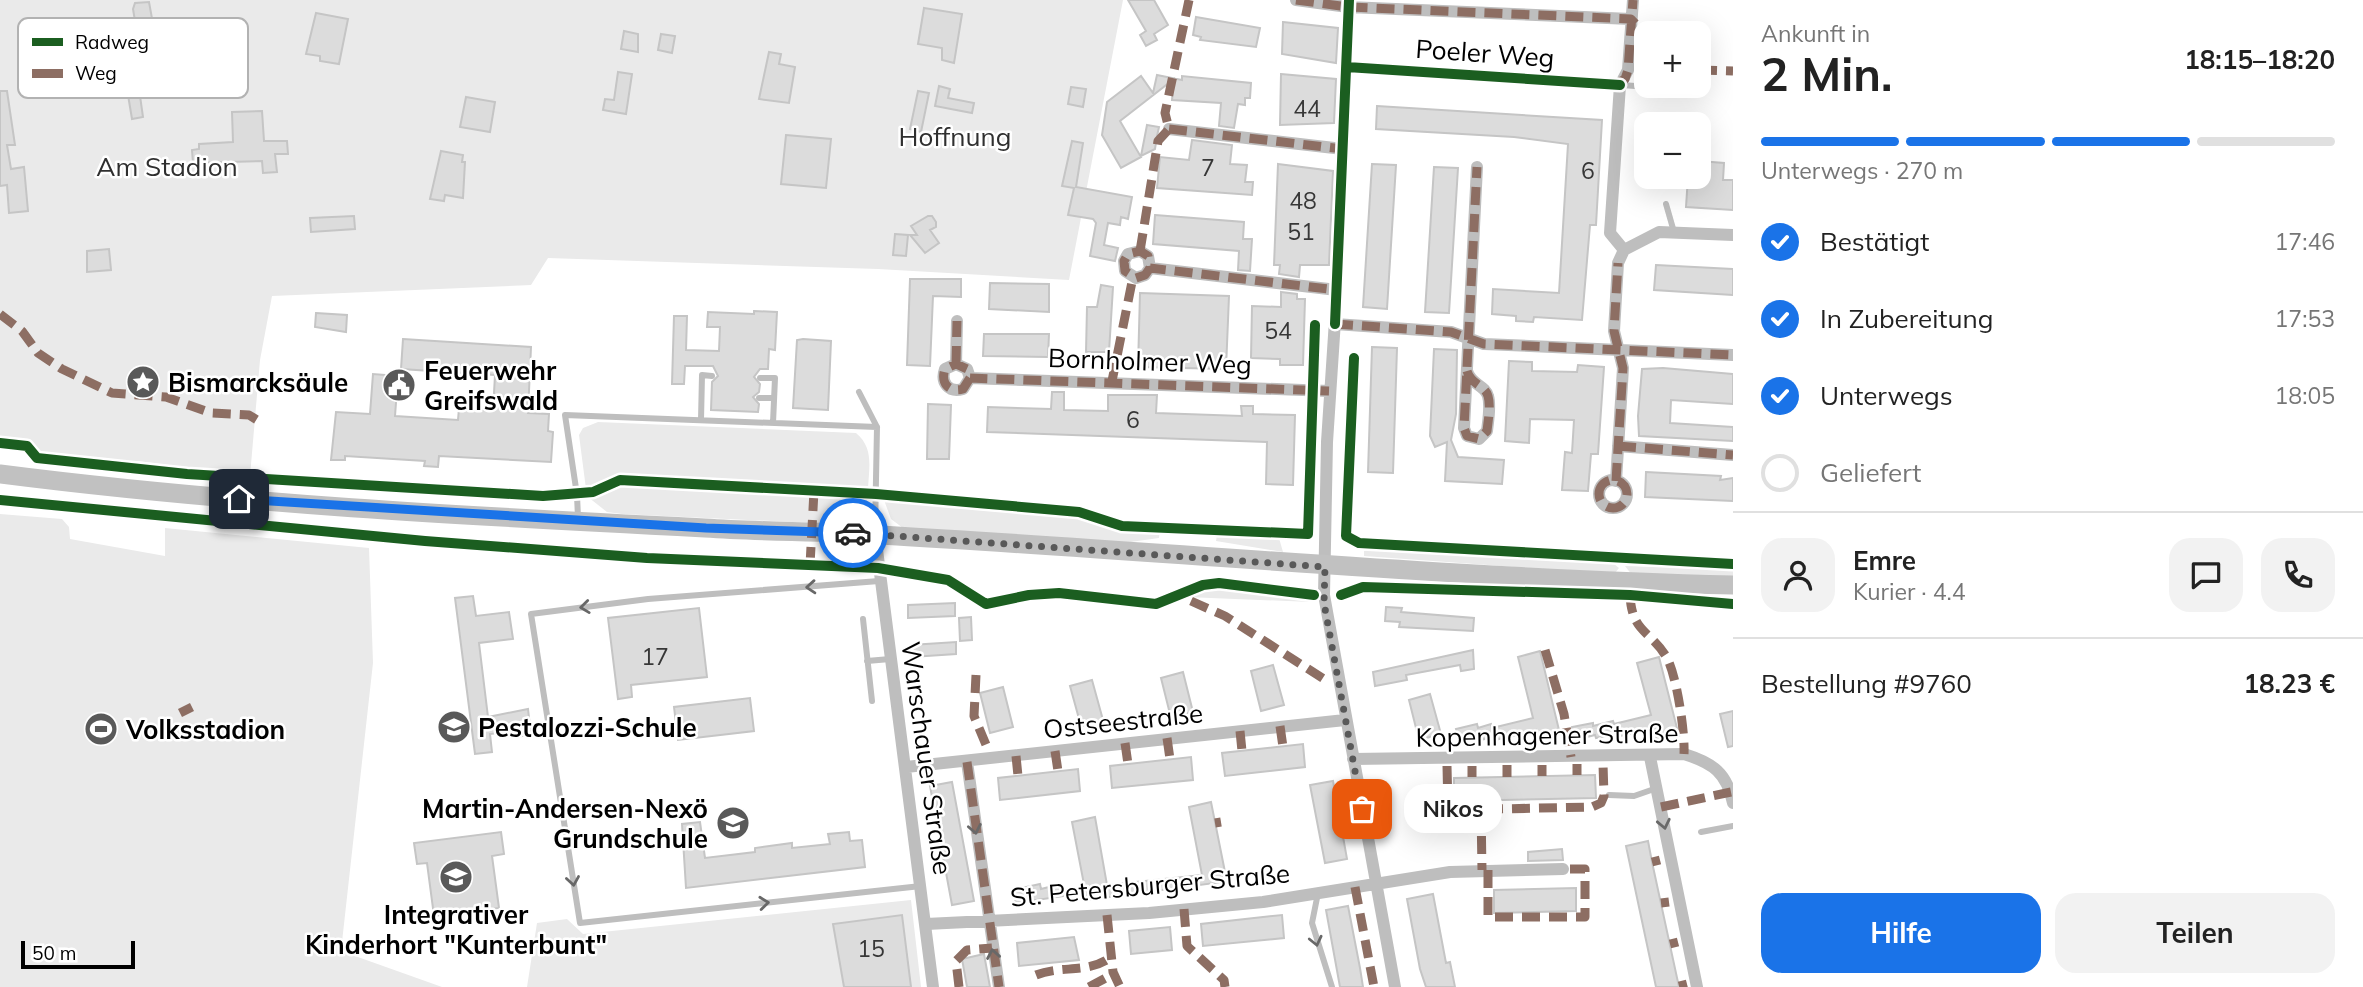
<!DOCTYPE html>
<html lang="de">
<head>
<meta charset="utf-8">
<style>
  body { margin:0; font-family:Mulish,sans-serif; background:#f2f2f2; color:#222; height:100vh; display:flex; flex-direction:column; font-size:26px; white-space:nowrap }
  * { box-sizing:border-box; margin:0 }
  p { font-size:23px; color:#767676 }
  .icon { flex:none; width:38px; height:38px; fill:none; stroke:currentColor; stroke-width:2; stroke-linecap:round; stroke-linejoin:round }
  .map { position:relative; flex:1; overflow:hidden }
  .sheet { display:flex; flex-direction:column; background:#fff; width:630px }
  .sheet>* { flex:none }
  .controls { position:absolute; left:1634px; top:21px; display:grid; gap:14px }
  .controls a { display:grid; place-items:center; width:77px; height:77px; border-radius:14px; background:#fff; box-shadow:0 7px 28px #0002; font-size:35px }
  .scale { position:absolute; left:21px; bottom:18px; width:114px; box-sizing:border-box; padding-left:7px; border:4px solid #000; border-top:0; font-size:19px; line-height:24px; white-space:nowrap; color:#000; -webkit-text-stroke:5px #fff; paint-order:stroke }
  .pin { position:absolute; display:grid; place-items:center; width:60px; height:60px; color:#fff; margin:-30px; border-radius:14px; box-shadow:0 4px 10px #0006 }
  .courier { position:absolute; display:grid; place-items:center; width:70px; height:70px; margin:-35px; border:5px solid #1a73e8; border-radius:50%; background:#fff; color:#222; box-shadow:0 2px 9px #0007 }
  .bubble { position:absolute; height:49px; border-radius:21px; background:#fff; box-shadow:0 7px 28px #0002; font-size:23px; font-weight:700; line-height:49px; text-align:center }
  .summary em { font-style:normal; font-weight:700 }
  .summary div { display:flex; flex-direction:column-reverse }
  .summary { display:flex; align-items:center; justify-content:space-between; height:119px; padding:0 28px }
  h1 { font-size:46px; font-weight:700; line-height:52px }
  .bar { display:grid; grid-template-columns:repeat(4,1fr); gap:10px 7px; align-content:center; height:84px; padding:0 28px }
  .bar i { height:9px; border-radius:5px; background:#e0e0e0 }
  .bar .active { background:#1a73e8 }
  .bar p { grid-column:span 4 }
  .line { display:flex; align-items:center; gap:18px; padding:0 28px; border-top:2px solid #e0e0e0 }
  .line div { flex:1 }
  .round { display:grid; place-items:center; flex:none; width:74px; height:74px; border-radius:21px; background:#f2f2f2 }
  ol { padding:0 28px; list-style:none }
  li { display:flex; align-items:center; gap:21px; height:77px }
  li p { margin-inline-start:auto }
  li .icon { padding:7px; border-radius:50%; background:#1a73e8; color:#fff; stroke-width:4 }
  li:last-child { color:#767676 }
  li i { width:38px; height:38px; border:4px solid #e0e0e0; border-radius:50% }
  .action { display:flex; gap:14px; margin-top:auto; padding:14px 28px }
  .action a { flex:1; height:80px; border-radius:21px; background:#1a73e8; color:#fff; font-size:28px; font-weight:700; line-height:80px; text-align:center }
  .action a+a { background:#f2f2f2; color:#222 }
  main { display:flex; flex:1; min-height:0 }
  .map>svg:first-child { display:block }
  .green { fill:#eaeaea }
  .building { fill:#dcdcdc; stroke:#c5c5c5; stroke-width:2 }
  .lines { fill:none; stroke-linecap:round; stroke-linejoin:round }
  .lane { stroke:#bebebe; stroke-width:6 }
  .street { stroke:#bebebe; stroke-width:12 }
  .secondary { stroke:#c1c1c1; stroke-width:19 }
  .quiet { stroke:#8d6e63; stroke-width:9; stroke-dasharray:18 9; stroke-linecap:butt }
  .cycleway-casing { stroke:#fff; stroke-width:15 }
  .cycleway { stroke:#1b5e20; stroke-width:10 }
  .oneway { stroke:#686868 }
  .done { stroke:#595959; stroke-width:7; stroke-dasharray:0 12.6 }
  .route { stroke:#1a73e8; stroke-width:9 }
  .labels { text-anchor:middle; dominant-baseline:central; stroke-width:5; stroke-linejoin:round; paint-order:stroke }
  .number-label { font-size:23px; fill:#373737 }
  .street-label { font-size:26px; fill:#000; stroke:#fff }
  .park-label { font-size:26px; fill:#2f2f2f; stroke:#fff }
  .poi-label { font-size:26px; font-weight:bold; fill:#000; stroke:#fff; text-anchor:start }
  .key { fill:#fff; stroke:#b2b2b2; stroke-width:2 }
  .key-label { font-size:19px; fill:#000 }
</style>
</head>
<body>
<main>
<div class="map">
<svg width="1733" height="987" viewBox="0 0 1733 987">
  <rect width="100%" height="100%" fill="#fff"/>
  <path class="green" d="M0 0H1123L1069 280 878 269 548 258 531 285 272 296 260 360 250 476 138 461 113 463 41 454 30 442 0 438Z
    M598 422 856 433C874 448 869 467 868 489L617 474 586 489 579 435 583 428Z
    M620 483 867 498C864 516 851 522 835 524L622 514 607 512 588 497Z
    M884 500 1078 516 1121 530 1160 531 1159 538 1116 544 903 528 891 519Z
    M0 514 62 519 69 527 70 539 165 556V528L369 548 373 663 341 951 442 987H0Z
    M1217 535 1279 538 1283 552 1216 541Z
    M1372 547 1614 564 1619 568 1614 574 1364 556V551Z
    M1625 566 1733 569V579L1632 575Z
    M1220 584 1311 595V602L1186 597 1204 586Z
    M911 900 921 987H527L537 923 567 919 583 934Z"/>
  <path class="building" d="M1128 0H1154L1168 25 1154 34 1157 40 1146 46 1140 35 1146 31Z
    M149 2 157 46 156 61 145 63 140 21H135L133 9 135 3Z
    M924 8 962 14 954 63 942 60V48L918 44Z
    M316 13 348 19 339 64 320 61V56L306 54Z
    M1196 17 1260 28 1256 47 1200 40 1201 37 1193 35Z
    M1283 22 1338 28 1336 63 1282 54Z
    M624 31 638 34V52L621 49Z
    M661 34 675 36 672 53 658 50Z
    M769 52 781 54 779 64 795 67 789 103 759 99Z
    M618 72 632 74 626 114 603 110 605 99 614 100Z
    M152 73 156 92 140 96 143 117 132 119 125 77Z
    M1281 74 1336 79 1334 123 1280 125Z
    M1157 75 1182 80V76L1251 83 1250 98H1245V105L1238 104 1234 128 1219 126 1221 103 1172 100 1174 79 1120 121 1141 157 1121 168 1102 135 1107 102 1141 76 1153 93Z
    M939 86 950 89 948 98 974 103 972 113 935 106Z
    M1071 87 1086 89 1083 107 1068 104Z
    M0 91H7L15 145H7L11 169 24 167 28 211 9 213 7 185 0 186Z
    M918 91 929 93 921 132 910 129Z
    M466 97 495 102 490 132 460 127Z
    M1377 106 1602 120 1596 225H1590L1582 320 1534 317 1533 322 1516 321V316L1492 314 1493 289 1559 293 1568 144 1514 137 1376 129Z
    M262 111 264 141H287L288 154H275L277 172 263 173 262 161 193 163 192 150 199 149V144L233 142 232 112Z
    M1147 125 1159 127 1157 136 1155 149 1141 156Z
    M786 135 831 139 826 188 781 184Z
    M1192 140 1232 145 1230 164 1247 165 1245 182H1253L1252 195 1157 188 1160 157 1189 160Z
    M1072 141 1083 143 1076 187 1132 197 1128 219 1121 217 1120 225 1108 223 1104 245 1118 248 1115 261 1090 256 1096 223 1093 219 1068 215 1074 188 1062 186Z
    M441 151 463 155 462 162H465L463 198 445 195 444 201 430 199Z
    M1699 161 1724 163 1723 180H1733V210L1686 207 1688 177H1699Z
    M1278 164 1333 171 1329 265H1300L1299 277 1279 274 1280 265H1274Z
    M1372 164 1396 165 1387 309 1363 307Z
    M1434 167 1458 168 1449 313 1425 312Z
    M1155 215 1244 222 1243 239H1252L1250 271 1238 270 1239 251 1153 244Z
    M354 216 355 229 311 232 310 218Z
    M928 216H932L936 222V227L930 230 939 243 925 253 910 235H917L911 226Z
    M895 234 908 235 906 256 893 255Z
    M109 249 111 270 87 272V251Z
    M1656 265 1733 269V295L1654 290Z
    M910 279H961V297L933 296 930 366 907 365Z
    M990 283 1049 284V312L989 309Z
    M1101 285 1113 287 1109 352H1086L1087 307H1097Z
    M1281 292 1297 294V299H1305L1303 365H1280V359L1251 358 1252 306 1281 307Z
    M1140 293 1229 296 1226 369 1138 367Z
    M754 311 777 312 775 350 769 349 768 369H760L754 377 760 384 759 392 753 397 759 404 758 412 711 410 712 382 718 376 713 366H685L684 384H672L674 316H687L686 350 719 351 720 327H707L708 312 754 314Z
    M316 313 347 315 346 332 315 327Z
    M984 334H1049L1048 357 983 356Z
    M403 339 531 347 528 413 549 414 548 431 553 432 551 462 439 456 438 467 424 466 425 461 345 456V460H331L336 412 370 414 373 374 398 376 395 416 458 420 459 408 493 411 495 375 401 369Z
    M803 339 831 341 828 410 793 408 797 340Z
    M1372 347 1397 348 1393 473 1368 472Z
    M1434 349 1457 350 1456 414 1451 440 1458 457 1504 460 1502 484 1445 481 1447 442 1435 447 1430 436Z
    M1509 361 1532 362V371L1577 372 1578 365 1604 367 1598 454H1591L1588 491 1562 490 1565 452 1572 453 1574 420 1530 419 1529 443 1505 441Z
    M1663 368 1733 374V404L1671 400 1670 423 1733 427V441L1639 436 1638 416 1642 369Z
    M1052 392H1064V410L1108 411V395H1157L1156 413 1242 416 1241 406H1253V414L1295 415 1293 485 1266 484 1267 442 987 432 988 407 1051 409Z
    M928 404 951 405 949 459H927Z
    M1646 472 1721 476 1720 480 1733 478V501L1645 497Z
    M473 596 476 616 509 612 513 639 479 643 488 717 528 709 531 735 514 737 513 731 490 734 492 752 475 754 455 598Z
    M955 603V616L908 618V605Z
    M1386 607 1402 608 1401 612 1474 618 1473 631 1399 627 1400 622 1385 621Z
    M699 608 707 677 631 685 632 697 618 699 608 618Z
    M971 617 972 640 960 641 959 618Z
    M956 642V654L912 657 911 645Z
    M1473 650 1474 669 1461 671 1460 665 1406 675 1407 680 1375 686 1373 672Z
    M1540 651 1559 730 1537 736 1536 730 1495 740 1494 737 1480 740 1479 737 1459 742 1456 729 1477 724 1478 728 1491 724 1492 728 1533 718 1518 657Z
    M1659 657 1679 736 1657 742 1654 728 1616 737V734L1596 738 1595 735 1575 740 1572 727 1593 723V726L1613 721 1614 724 1651 715 1637 663Z
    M1273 665 1284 705 1261 711 1251 671Z
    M1183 672 1193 712 1171 718 1161 678Z
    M1092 680 1103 720 1081 726 1070 686Z
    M1003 687 1013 727 990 733 980 693Z
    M1430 694 1441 734 1419 740 1409 700Z
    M750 698 754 731 678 740 674 707Z
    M1733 711V746L1728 747 1720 714Z
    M1303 744 1305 767 1225 776 1222 753Z
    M1191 757 1193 780 1112 788 1110 766Z
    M1078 769 1080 791 1000 800 998 778Z
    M1595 775 1596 798 1454 801V778Z
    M1333 781 1347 859 1325 863 1310 785Z
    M952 782 974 901 952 905 930 786Z
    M1211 802 1225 872H1228L1230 881 1087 900 1072 822 1095 817 1107 885 1202 875 1189 807Z
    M700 822 705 858 755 852V848L792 843V848L830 844 828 834 849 832 850 841 862 840 865 867 686 888 682 824Z
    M501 832 504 854 492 856 499 908 434 916 427 863 417 864 414 843Z
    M1648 841 1652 862 1679 987H1656L1626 846Z
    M1562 849 1563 860 1528 861V852Z
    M1040 884 1041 889 1061 884 1064 896 1016 903 1013 890Z
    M1576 888V911L1494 913V890Z
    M1433 894 1446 963 1450 962 1455 987H1426L1420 969 1407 899Z
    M1348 906 1360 968 1363 987H1340L1326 910Z
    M902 915 911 987H844L833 924Z
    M1282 915 1284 938 1203 946 1201 924Z
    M1170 927 1172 950 1131 954 1129 931Z
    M1074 937 1079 960 1019 966 1017 943Z
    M984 954 990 987H967L962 959Z"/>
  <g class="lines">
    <path class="lane" d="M1622 85 1648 87
      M1666 204 1674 232
      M760 378H775L773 423
      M859 392 877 427
      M759 398H774
      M701 420 702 375 712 376
      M578 518 577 495 565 415 877 427 875 531
      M879 581 648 599 531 614 580 923 921 886
      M863 619 872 701
      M867 661 890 659
      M1609 795 1634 796 1657 788
      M1701 832 1733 826
      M1318 893 1312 923 1332 987"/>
    <path class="street" d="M1296 0 1348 7 1631 19
      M1349 0 1337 290 1327 442 1324 595 1395 987
      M1347 67 1620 85
      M1169 129 1343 149
      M1624 250 1610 233 1620 85 1628 70 1633 0
      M1150 268 1145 275 1136 278 1125 271 1124 261 1128 254 1140 251 1148 256 1150 268 1337 290
      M1335 324 1451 332 1484 344 1733 355
      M956 364 957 321
      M1467 371C1471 385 1485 385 1488 396 1491 406 1488 421 1487 431L1479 439 1467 436 1464 428 1477 167
      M970 378 963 389C949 393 940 383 945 369L956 364 967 369 970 378 1329 391
      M1618 446 1733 455
      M1599 494a14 14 0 1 1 28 0a14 14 0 1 1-28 0Z
      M1616 481 1623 368 1614 331 1618 263 1624 250 1659 232 1733 235
      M875 534 933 987
      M1650 757 1697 987
      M1353 759 1684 754C1713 763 1727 773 1733 803
      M967 762 999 987
      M906 767 1345 720
      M926 924 1149 913 1263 902 1450 872 1563 869"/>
    <path class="secondary" d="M0 474C234 504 469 516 705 528 763 532 821 531 879 535 1164 551 1448 578 1733 585"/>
    <path class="quiet" d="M1296 0 1348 7 1631 19 1647 36
      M1699 70 1733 71
      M1616 84 1625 79 1628 70 1633 0
      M1169 129 1343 149
      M1140 251 1158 141 1169 129 1165 113 1189 0
      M1150 268 1145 275 1136 278 1125 271 1124 261 1128 254 1140 251 1148 256 1150 268 1337 290
      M0 314 22 331 38 353 62 369 112 393 166 397 211 413 249 415 262 423
      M1335 324 1451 332 1484 344 1733 355
      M956 364 957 321
      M1467 371C1471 385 1485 385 1488 396 1491 406 1488 421 1487 431L1479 439 1467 436 1464 428 1477 167
      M970 378 963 389C949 393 940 383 945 369L956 364 967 369 970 378 1329 391
      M1112 381 1133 277
      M1618 446 1733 455
      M1599 494a14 14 0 1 1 28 0a14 14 0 1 1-28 0Z
      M1616 481 1623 368 1614 331 1618 263
      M810 565 814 491
      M1630 595C1632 634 1651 630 1667 658 1677 677 1685 732 1684 754
      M1191 601 1225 616 1324 679
      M1545 650 1564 714 1571 757
      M976 675 974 716 989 752
      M180 713 192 707
      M1280 726 1283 747
      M1240 731 1242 751
      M1167 738 1170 759
      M1125 743 1128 764
      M1055 751 1058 771
      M1016 756 1018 776
      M967 762 999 987
      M1577 764V775
      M1507 765V777
      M1542 765V776
      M1447 766 1448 810 1592 807 1601 803 1604 796 1603 764
      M1472 766V777
      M1661 807 1731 792
      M1481 809 1482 870
      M1215 823 1221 822
      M1652 862 1660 860
      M1488 870V917H1585V869H1563
      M1355 887 1374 987
      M1661 903 1669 902
      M1184 909 1187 946 1224 980 1225 987
      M1107 915 1113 972 1120 987
      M1670 944 1678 942
      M1036 975C1061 965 1089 974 1111 957
      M1679 986 1687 984
      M959 987 956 961 967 950 992 948
      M1089 987 1113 974"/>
    <defs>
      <path id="cycleway" d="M1347 67 1620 85
        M1335 324 1349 0
        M1354 358 1346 536 1359 543 1733 564
        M0 443 27 446 37 458 187 474 543 496 593 492 620 480 876 494 1079 512 1122 526 1308 534 1315 325
        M0 500 425 541 647 558 878 568 948 580 986 604 1029 595 1059 593 1156 604 1203 585 1219 583 1314 595
        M1341 595 1363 587 1630 595 1733 604"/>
    </defs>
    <use href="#cycleway" class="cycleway-casing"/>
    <use href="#cycleway" class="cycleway"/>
  </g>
  <defs><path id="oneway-chevron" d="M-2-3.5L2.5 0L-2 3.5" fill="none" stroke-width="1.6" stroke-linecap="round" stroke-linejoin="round" transform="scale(1.75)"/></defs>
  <g class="oneway">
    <use href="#oneway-chevron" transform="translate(811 587) rotate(176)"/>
    <use href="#oneway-chevron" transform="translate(585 607) rotate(173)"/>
    <use href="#oneway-chevron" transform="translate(1664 824) rotate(78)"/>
    <use href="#oneway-chevron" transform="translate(975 829) rotate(79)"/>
    <use href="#oneway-chevron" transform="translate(573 881) rotate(81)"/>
    <use href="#oneway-chevron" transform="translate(764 903) rotate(-6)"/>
    <use href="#oneway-chevron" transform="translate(1316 941) rotate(77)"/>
    <use href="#oneway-chevron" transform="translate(993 954) rotate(-100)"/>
  </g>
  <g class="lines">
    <path class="done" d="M853 533 1325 567 1324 603 1362 809"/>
    <path class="route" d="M239 499 706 528 853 533"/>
  </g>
  <defs>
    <symbol id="sight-disc" viewBox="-11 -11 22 22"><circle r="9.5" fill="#595959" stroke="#fff"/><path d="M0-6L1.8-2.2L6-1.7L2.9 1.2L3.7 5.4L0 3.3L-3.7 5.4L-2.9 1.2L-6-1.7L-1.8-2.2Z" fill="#fff"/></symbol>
    <symbol id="civic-disc" viewBox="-11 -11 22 22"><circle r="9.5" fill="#595959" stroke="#fff"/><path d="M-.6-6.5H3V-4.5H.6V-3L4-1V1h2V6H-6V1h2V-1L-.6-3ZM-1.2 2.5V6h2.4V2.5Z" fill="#fff"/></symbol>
    <symbol id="school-disc" viewBox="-11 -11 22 22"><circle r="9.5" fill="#595959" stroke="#fff"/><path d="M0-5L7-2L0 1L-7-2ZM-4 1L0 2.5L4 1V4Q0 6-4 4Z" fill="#fff"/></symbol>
    <symbol id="stadium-disc" viewBox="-11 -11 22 22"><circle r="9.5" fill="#595959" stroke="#fff"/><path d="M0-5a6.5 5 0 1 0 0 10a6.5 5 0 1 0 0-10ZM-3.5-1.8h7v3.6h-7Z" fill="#fff"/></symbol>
  </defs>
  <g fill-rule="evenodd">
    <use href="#sight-disc" x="124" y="363" width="38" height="38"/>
    <use href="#civic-disc" x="380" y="366" width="38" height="38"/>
    <use href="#school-disc" x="435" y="708" width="38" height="38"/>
    <use href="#stadium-disc" x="82" y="710" width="38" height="38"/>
    <use href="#school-disc" x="714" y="804" width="38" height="38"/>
    <use href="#school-disc" x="437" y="858" width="38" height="38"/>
  </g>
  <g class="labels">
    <g class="number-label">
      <text x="1307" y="108">44</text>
      <text x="1208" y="167">7</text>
      <text x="1588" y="170">6</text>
      <text x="1303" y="200">48</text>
      <text x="1301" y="231">51</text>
      <text x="1278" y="330">54</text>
      <text x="1133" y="419">6</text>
      <text x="655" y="656">17</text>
      <text x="871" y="948">15</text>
    </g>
    <g class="street-label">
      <text transform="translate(1485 53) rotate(4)">Poeler Weg</text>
      <text transform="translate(1150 361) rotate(2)">Bornholmer Weg</text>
      <text transform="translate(1123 721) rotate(-6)">Ostseestraße</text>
      <text transform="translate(1547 735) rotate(-1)">Kopenhagener Straße</text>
      <text transform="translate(927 758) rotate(82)">Warschauer Straße</text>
      <text transform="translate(1150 885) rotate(-5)">St. Petersburger Straße</text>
    </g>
    <g class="park-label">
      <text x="955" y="136">Hoffnung</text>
      <text x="167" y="166">Am Stadion</text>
    </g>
    <g class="poi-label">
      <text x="424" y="370">Feuerwehr<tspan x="424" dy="30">Greifswald</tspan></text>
      <text x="168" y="382">Bismarcksäule</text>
      <text x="478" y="727">Pestalozzi-Schule</text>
      <text x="126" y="729">Volksstadion</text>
      <text x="708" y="808" text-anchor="end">Martin-Andersen-Nexö<tspan x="708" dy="30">Grundschule</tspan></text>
      <text x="456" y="914" text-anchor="middle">Integrativer<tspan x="456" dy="30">Kinderhort "Kunterbunt"</tspan></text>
    </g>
  </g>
  <rect x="18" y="18" width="230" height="80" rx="10" class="key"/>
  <rect x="32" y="38" width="31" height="8" fill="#1b5e20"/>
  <rect x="32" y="69" width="31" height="9" fill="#8d6e63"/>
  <g class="key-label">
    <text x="75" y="49">Radweg</text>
    <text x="75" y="80">Weg</text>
  </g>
</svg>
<div class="controls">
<a>+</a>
<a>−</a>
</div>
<div class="scale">50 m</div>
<div class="pin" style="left:1362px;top:809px;background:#ea580c"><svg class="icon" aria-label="bag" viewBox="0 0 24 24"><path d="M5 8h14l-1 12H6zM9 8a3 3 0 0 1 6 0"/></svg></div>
<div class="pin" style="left:239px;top:499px;background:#1f2937"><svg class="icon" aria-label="home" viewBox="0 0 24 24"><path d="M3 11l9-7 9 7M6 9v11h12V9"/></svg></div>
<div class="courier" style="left:853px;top:533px"><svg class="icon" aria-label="car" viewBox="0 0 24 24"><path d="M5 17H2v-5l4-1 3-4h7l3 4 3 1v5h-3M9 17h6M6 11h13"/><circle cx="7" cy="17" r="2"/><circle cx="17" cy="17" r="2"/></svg></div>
<div class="bubble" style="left:1404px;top:784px;width:98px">Nikos</div>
</div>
<section class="sheet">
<div class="summary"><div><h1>2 Min.</h1><p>Ankunft in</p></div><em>18:15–18:20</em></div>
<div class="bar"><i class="active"></i><i class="active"></i><i class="active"></i><i></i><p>Unterwegs · 270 m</p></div>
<ol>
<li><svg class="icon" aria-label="check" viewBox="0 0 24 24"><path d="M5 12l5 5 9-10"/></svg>Bestätigt<p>17:46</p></li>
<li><svg class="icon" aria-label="check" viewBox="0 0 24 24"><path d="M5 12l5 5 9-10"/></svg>In Zubereitung<p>17:53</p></li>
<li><svg class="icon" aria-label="check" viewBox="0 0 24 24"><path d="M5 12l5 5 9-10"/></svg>Unterwegs<p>18:05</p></li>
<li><i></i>Geliefert</li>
</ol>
<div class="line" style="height:126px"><a class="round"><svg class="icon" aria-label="person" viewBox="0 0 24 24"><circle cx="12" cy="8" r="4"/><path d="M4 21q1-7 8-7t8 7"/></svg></a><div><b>Emre</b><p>Kurier · 4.4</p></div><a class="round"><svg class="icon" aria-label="chat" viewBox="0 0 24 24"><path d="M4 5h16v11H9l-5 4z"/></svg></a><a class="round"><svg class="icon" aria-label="phone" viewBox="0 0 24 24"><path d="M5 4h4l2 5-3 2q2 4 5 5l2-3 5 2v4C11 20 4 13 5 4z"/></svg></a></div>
<div class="line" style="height:91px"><div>Bestellung #9760</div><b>18.23 €</b></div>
<div class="action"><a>Hilfe</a><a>Teilen</a></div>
</section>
</main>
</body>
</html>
